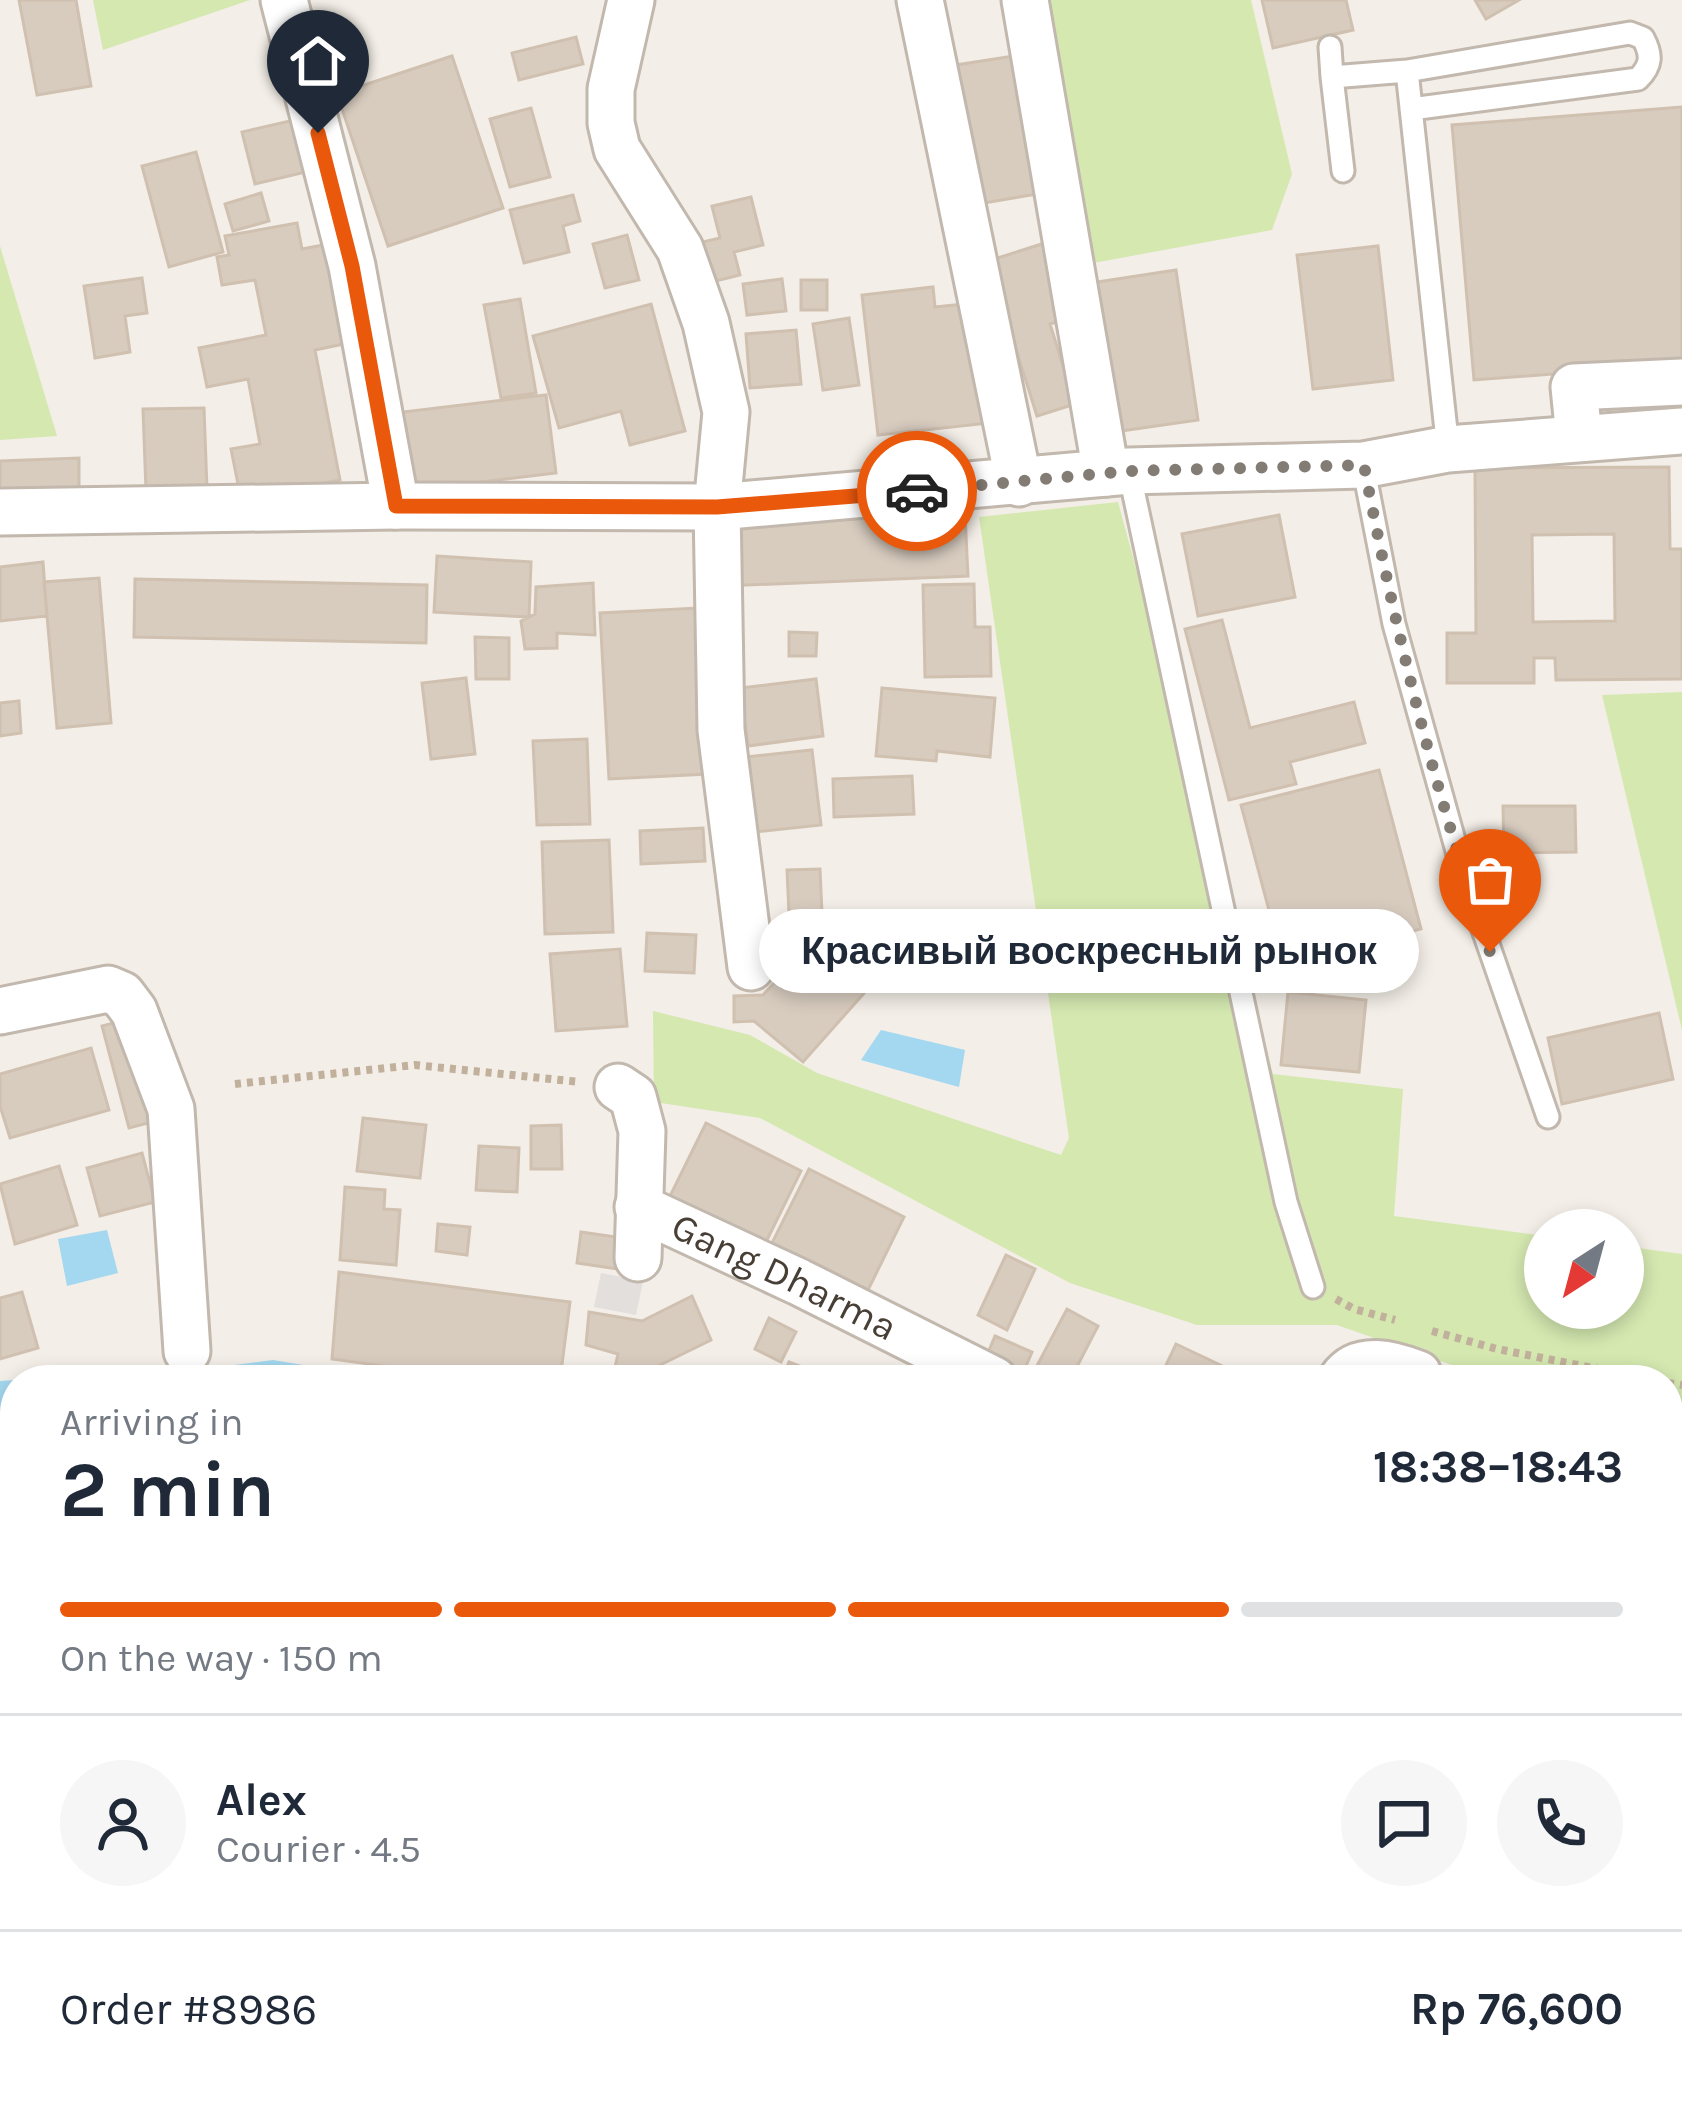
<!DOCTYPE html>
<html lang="en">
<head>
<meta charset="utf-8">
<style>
  body { margin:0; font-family:Karla,sans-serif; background:#f6f6f7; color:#1f2937; height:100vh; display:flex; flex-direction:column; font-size:45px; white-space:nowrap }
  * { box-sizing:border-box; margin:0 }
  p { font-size:39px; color:#747a83 }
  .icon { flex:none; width:66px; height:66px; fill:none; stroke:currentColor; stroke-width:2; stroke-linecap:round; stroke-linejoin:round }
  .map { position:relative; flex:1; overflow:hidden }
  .details { position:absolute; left:0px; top:1365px; width:1683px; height:747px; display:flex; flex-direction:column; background:#fff; border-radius:48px 48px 0 0; box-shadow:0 6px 18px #0003 }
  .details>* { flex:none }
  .needle { width:78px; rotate:216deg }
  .buttons { position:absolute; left:1524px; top:1209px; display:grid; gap:24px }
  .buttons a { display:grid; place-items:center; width:120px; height:120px; border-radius:50%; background:#fff; box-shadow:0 6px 18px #0003; font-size:60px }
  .pin { position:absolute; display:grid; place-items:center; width:102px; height:102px; color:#fff; margin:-123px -51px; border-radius:50% 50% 50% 0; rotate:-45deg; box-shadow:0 0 12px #0007 }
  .pin .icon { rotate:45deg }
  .courier { position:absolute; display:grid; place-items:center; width:120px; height:120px; margin:-60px; border:9px solid #ea580c; border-radius:50%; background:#fff; color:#222; box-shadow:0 3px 15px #0007 }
  .bubble { position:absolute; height:84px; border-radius:42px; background:#fff; box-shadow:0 6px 18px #0003; font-size:39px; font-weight:700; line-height:84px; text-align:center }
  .overview em { font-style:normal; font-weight:700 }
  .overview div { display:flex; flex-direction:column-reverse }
  .overview { display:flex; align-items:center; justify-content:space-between; height:204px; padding:0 60px }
  h1 { font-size:78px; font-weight:700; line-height:90px }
  .bar { display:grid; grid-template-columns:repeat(4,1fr); gap:18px 12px; align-content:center; height:144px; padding:0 60px }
  .bar i { height:15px; border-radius:9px; background:#e0e1e3 }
  .bar .active { background:#ea580c }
  .bar p { grid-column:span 4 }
  .line { display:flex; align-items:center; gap:30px; padding:0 60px; border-top:3px solid #e0e1e3 }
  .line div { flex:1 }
  .round { display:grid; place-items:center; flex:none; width:126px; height:126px; border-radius:63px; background:#f6f6f7 }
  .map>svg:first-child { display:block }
  .green { fill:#d4e8b0 }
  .parking { fill:#e2dfdc }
  .water { fill:#a3d8f0 }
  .building { fill:#d8ccbf; stroke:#d0c0b0; stroke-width:3; fill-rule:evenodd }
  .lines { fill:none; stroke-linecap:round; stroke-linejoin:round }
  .lane-casing { stroke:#c2b8ad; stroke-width:27 }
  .street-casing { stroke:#c2b8ad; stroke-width:51 }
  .path { stroke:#c1b09b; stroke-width:8; stroke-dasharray:6 6; stroke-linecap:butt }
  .lane { stroke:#fff; stroke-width:21 }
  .street { stroke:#fff; stroke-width:45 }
  .done { stroke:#837c74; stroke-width:12; stroke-dasharray:0 21.6 }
  .route { stroke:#ea580c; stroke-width:15 }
  .labels { text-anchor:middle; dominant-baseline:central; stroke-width:9; stroke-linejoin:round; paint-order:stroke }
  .street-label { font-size:39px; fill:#473e36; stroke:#fff }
</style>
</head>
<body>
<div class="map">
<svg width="1682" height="2111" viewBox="0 0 1682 2111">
  <rect width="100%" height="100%" fill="#f3eee7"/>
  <path class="green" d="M93 0H250L103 50Z
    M1043 0H1251L1292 174 1272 230 1088 264Z
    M0 246 57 436 0 440Z
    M1118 502 1273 1074 1403 1089 1394 1216 1545 1236V1308H1623V1246L1682 1254V1788L1668 1720V1380H1495L1337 1325H1197L1070 1283 760 1118 654 1102 653 1011 750 1035 817 1073 1061 1155 1069 1138 979 517Z
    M1682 692V1030L1602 695Z"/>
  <path class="parking" d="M601 1273 643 1281 636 1315 594 1307Z"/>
  <path class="water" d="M881 1030 965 1050 959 1087 861 1060Z
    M107 1230 118 1273 67 1286 58 1239Z
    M273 1360 394 1380H19L155 1375Z
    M15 1380V1491L0 1492V1381Z
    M1102 2097H1188L1186 2111H1100Z"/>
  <path class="building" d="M19 0H76L91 86 37 95Z
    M1262 0H1346L1353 30 1273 48Z
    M1475 0H1519L1486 19Z
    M576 37 583 64 519 80 512 53Z
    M452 56 503 208 388 246 337 94Z
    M1014 56 1037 194 972 205 949 66Z
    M1682 107V364L1474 380 1452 125Z
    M531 108 550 177 510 187 490 119Z
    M294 120 306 172 255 184 242 132Z
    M196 152 223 252 169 267 142 166Z
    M261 193 269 221 233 231 225 204Z
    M573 195 580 221 563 226 569 252 524 263 510 210Z
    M751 197 763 245 734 252 740 275 704 284 694 244 720 238 712 206Z
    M297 223 302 249 339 242 358 341 315 350 340 480 241 499 231 449 260 444 248 379 207 387 199 348 266 335 255 280 222 285 217 257 229 255 225 236Z
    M627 235 639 280 605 288 593 244Z
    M1045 243 1068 319 1050 324 1075 404 1037 416 988 261Z
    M1378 246 1393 380 1313 389 1297 255Z
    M1176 270 1198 420 1107 433 1084 284Z
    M142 278 147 313 125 316 130 352 95 358 84 286Z
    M782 279 786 311 747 315 743 284Z
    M801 280H827V310H801Z
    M933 287 935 307 975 303 989 423 878 435 862 295Z
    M520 299 536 393 501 398 484 305Z
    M651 304 685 431 630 445 621 411 559 428 533 336Z
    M849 318 859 385 823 390 813 324Z
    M796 330 801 384 750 388 746 334Z
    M546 395 556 473 414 490 403 412Z
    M204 408 207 489 146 491 143 409Z
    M79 458V493L0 496V461Z
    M1669 467 1670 549H1682V679L1556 680 1555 658H1534V683H1447V633H1476L1475 468ZM1614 534 1615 621 1533 622 1532 535Z
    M965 514 968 576 724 586 722 524Z
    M1279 515 1295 597 1198 616 1182 534Z
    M437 556 531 562 529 617 434 612Z
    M43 562 47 616 0 621V567Z
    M99 578 111 723 57 728 44 582Z
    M135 579 427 585 426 643 134 637Z
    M593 583 595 635 557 633V648L525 649 521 621 535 614 536 587Z
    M974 584 975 627H990L991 676 925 677 923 585Z
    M698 608 708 774 609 779 600 613Z
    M1222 620 1250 728 1354 702 1365 743 1290 762 1296 784 1229 800 1185 629Z
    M789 632 817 633 816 656H789Z
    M475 637 509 638V679H476Z
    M466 678 475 754 431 759 422 683Z
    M816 679 823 736 748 746 740 688Z
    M882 688 995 698 990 757 937 751 936 761 876 756Z
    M19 701 21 733 0 736V703Z
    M587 739 590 824 537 825 533 741Z
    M812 750 821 825 745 833 736 758Z
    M1379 770 1421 929 1283 963 1241 805Z
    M912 776 914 814 834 817 833 779Z
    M1503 806H1575L1576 852 1504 853Z
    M703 828 705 861 641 864 640 831Z
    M609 840 613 932 545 934 542 842Z
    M820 869 822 913 789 914 787 870Z
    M647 933 696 935 694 973 645 971Z
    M620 949 627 1026 556 1031 550 954Z
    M797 958 866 991 803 1062 754 1021 734 1022V996L763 995Z
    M1288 992 1366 1000 1359 1072 1281 1065Z
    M1659 1013 1673 1079 1562 1104 1548 1038Z
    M132 1018 160 1120 129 1128 102 1026Z
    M91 1048 109 1110 10 1138 0 1106V1074Z
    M363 1118 426 1125 420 1178 357 1171Z
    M706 1123 801 1171 765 1244 670 1196Z
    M561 1125 562 1169H531V1126Z
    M479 1146 519 1148 517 1192 476 1190Z
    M142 1153 155 1202 100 1216 87 1168Z
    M59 1166 77 1225 15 1244 0 1184Z
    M809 1169 904 1217 868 1290 772 1243Z
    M345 1187 385 1190 384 1209 400 1210 396 1265 340 1260Z
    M438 1224 470 1227 467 1255 436 1251Z
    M581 1232 623 1238 618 1269 577 1263Z
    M1006 1255 1035 1269 1007 1330 978 1315Z
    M339 1272 570 1302 560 1380H486L332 1359Z
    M22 1292 38 1348 0 1359V1298Z
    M692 1296 711 1340 654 1368 651 1380H612L618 1354 586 1345 589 1312 642 1321Z
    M1067 1309 1098 1326 1070 1380H1033L1030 1379Z
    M769 1318 796 1332 781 1362 755 1349Z
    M995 1336 1032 1352 1020 1380 983 1365Z
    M1176 1344 1252 1380H1159Z
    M789 1362 835 1380H782Z
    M1668 1937 1682 1938 1678 2015 1668 2014Z
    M0 1966H5L13 2024 0 2026Z
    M1226 2097H1366L1365 2111H1225Z
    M1498 2097H1548L1547 2111H1496Z"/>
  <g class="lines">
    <defs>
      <path id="lane" d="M1330 47 1332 77
        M1407 71 1448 449
        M1343 171 1332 77 1407 71 1630 33 1643 38C1652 55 1652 65 1638 79L1411 109
        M1363 465 1394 624 1462 869 1548 1117
        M1129 471 1286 1202 1313 1287"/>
      <g id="street">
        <path d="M284 0 352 266 396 506"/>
        <path d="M631 0 611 89V123L617 149 680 249 706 323 726 412 717 507 721 730 751 967"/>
        <path d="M920 0 1019 483"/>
        <path d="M1025 0 1106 473"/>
        <path d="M1579 437 1574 387 1682 382"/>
        <path d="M0 512 396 506 717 507 1129 471 1363 465 1448 449 1682 431"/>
        <path d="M0 1011 108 989 122 995 134 1011 171 1109 187 1351"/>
        <path d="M618 1087 633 1097 642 1131 638 1258"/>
        <path id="s1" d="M638 1207 799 1282 994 1380"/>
        <path d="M1341 1380C1359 1354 1393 1364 1418 1374L1420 1380"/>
        <path d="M0 1882 7 1891 15 1921"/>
        <path d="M1668 1902 1682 1901"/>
        <path d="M309 2097 399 2111"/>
        <path d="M492 2097V2111"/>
        <path d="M18 2111 158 2097"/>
        <path d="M606 2111 633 2097"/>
      </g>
    </defs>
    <use href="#lane" class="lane-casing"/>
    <use href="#street" class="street-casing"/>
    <path class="path" d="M235 1084 415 1065 580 1082
      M1336 1299 1354 1309 1395 1320
      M1432 1331 1497 1349 1654 1380
      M1668 1383 1682 1385"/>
    <use href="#lane" class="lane"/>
    <use href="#street" class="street"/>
  </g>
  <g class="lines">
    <path class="done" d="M917 491 1129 471 1364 465C1395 630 1435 793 1490 952"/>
    <path class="route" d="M318 133 352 266 396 506 717 507 917 491"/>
  </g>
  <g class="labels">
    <g class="street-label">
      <text stroke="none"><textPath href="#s1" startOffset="162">Gang Dharma</textPath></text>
    </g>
  </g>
</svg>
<div class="buttons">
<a><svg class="needle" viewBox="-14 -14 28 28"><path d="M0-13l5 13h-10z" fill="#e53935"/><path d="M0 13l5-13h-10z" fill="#747a83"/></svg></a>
</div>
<div class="pin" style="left:1490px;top:952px;background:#ea580c"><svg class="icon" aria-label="bag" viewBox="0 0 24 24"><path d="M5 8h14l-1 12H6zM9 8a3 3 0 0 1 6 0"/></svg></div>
<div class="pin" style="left:318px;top:133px;background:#1f2937"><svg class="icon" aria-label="home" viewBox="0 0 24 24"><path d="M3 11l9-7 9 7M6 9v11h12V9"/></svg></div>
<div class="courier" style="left:917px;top:491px"><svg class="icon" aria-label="car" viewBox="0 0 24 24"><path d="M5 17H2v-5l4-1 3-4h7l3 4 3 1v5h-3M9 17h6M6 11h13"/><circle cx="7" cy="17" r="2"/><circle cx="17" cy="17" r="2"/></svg></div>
<div class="bubble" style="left:759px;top:909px;width:660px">Красивый воскресный рынок</div>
<section class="details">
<div class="overview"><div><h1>2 min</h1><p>Arriving in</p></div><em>18:38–18:43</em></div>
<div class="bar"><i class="active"></i><i class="active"></i><i class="active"></i><i></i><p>On the way · 150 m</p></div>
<div class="line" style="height:216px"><a class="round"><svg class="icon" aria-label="person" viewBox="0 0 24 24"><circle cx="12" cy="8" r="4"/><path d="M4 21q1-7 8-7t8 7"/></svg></a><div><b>Alex</b><p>Courier · 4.5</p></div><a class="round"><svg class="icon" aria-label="chat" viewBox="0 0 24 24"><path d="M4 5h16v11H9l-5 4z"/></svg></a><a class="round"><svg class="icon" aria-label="phone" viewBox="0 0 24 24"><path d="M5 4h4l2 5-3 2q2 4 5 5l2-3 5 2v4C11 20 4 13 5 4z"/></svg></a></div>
<div class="line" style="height:156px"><div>Order #8986</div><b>Rp 76,600</b></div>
</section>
</div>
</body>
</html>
